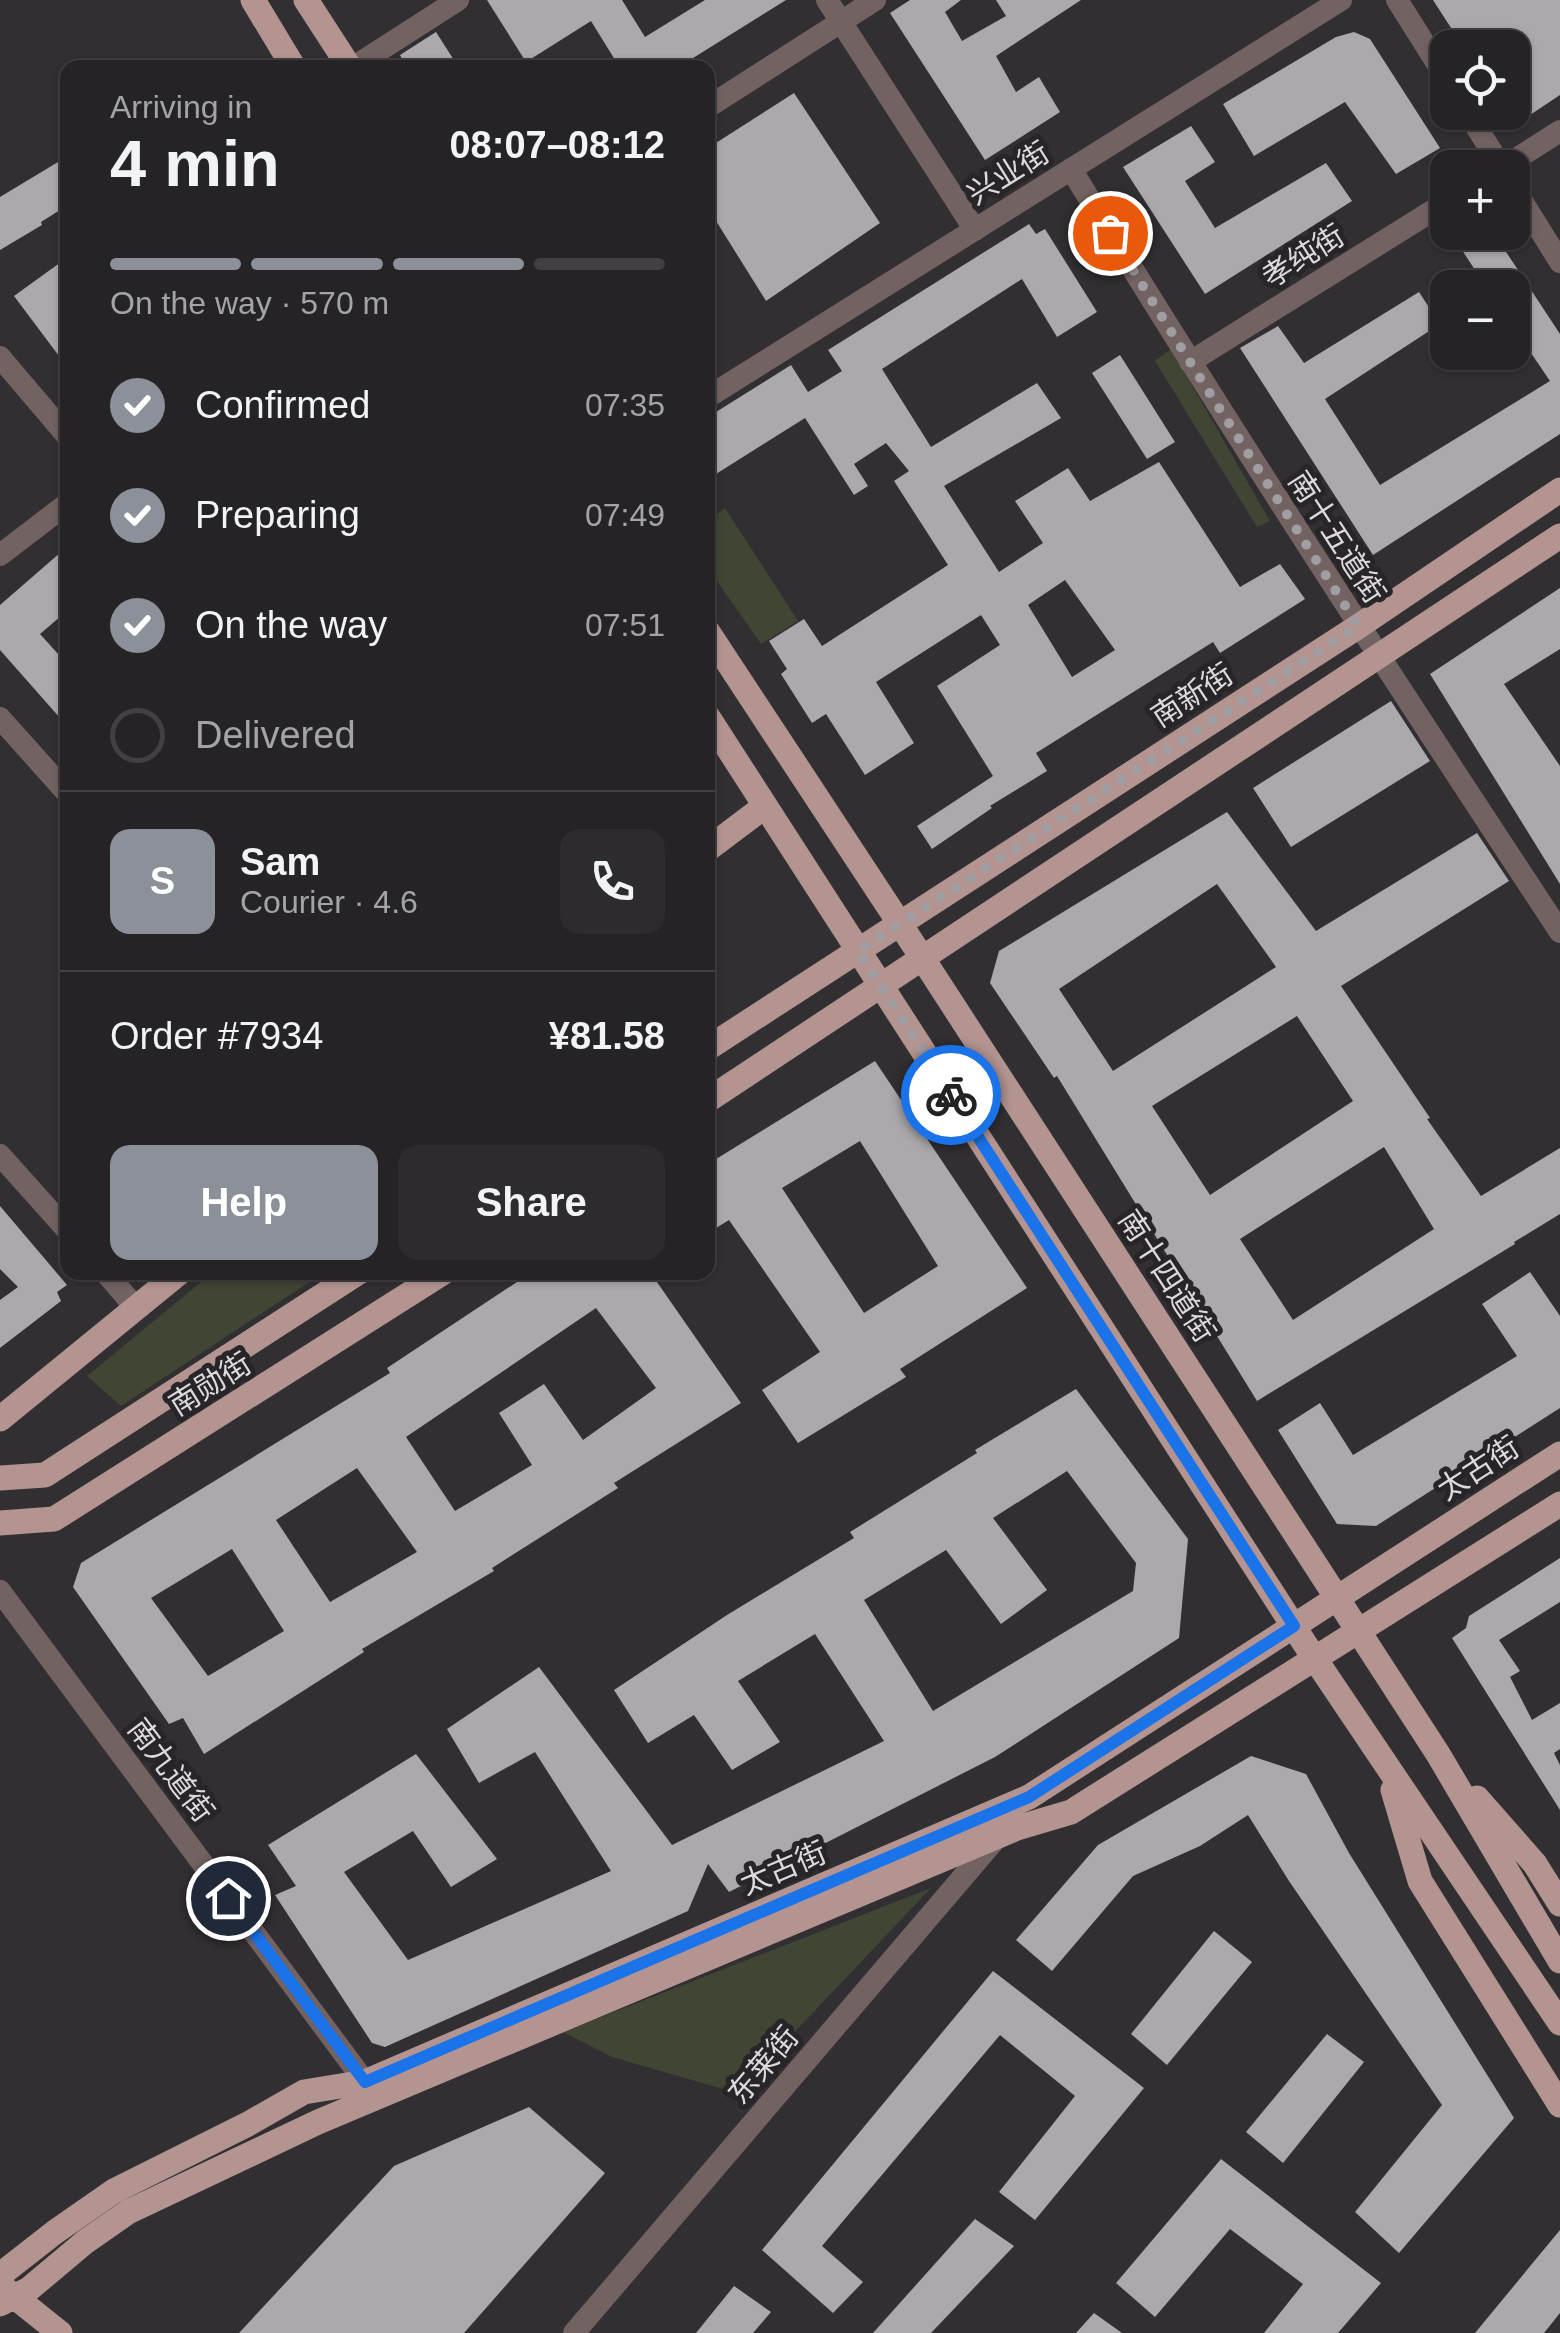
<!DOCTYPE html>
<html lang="en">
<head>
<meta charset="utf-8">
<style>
  body { margin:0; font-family:Helvetica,"Noto Sans SC",sans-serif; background:#2e2b2e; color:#f1f3f6; height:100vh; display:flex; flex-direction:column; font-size:38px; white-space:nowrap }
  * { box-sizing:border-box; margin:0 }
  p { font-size:32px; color:#a4a4a7 }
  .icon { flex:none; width:55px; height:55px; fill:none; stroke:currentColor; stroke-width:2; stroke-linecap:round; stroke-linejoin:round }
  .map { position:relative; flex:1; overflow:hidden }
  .drawer { position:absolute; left:60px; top:60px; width:655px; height:1220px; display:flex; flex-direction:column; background:#262326; border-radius:20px; box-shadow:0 2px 8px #0004,0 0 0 2px #424043 }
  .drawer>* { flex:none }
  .fabs { position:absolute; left:1430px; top:30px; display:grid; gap:20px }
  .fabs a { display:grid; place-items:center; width:100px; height:100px; border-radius:20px; background:#262326; box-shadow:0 2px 8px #0004,0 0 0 2px #424043; font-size:50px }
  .pin { position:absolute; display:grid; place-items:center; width:85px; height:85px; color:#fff; margin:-42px; border:5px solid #fff; border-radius:50%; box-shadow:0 2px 10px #0007 }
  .courier { position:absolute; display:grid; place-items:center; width:100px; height:100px; margin:-50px; border:8px solid #1a73e8; border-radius:50%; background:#fff; color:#222; box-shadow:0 2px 12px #0007 }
  .overview em { font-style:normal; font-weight:700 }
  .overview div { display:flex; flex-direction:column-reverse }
  .overview { display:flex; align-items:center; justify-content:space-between; height:170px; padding:0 50px }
  h1 { font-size:65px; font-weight:700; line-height:75px }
  .bar { display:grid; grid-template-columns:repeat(4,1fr); gap:15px 10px; align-content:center; height:120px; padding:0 50px }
  .bar i { height:12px; border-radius:8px; background:#424043 }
  .bar .selected { background:#8c9099 }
  .bar p { grid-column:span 4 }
  .line { display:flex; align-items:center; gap:25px; padding:0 50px; border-top:2px solid #424043 }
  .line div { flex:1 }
  .round { display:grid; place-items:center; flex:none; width:105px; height:105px; border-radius:20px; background:#2e2b2e }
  ol { padding:0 50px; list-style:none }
  li { display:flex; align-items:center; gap:30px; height:110px }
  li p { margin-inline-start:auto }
  li .icon { padding:10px; border-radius:50%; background:#8c9099; color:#fff; stroke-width:4 }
  li:last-child { color:#a4a4a7 }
  li i { width:55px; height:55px; border:5px solid #424043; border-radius:50% }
  .action { display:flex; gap:20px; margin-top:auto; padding:20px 50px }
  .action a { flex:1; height:115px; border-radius:20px; background:#8c9099; color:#fff; font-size:40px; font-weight:700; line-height:115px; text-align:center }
  .action a+a { background:#2e2b2e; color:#f1f3f6 }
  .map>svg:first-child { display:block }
  .green { fill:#404534 }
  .building { fill:#aca9ae; fill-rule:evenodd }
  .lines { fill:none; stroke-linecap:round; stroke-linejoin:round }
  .minor { stroke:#726362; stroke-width:22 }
  .major { stroke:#b39491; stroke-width:25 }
  .done { stroke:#a09ea2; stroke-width:10; stroke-dasharray:0 18 }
  .route { stroke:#1a73e8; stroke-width:12 }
  .labels { text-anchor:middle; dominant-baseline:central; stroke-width:10; stroke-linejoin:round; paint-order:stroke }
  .street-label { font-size:30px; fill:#dcdadd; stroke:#282529 }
</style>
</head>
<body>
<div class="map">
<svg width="1560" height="2333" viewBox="0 0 1560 2333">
  <rect width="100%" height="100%" fill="#322f33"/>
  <path class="green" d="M1171 349 1270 521 1257 527 1155 361Z
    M725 508 798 621 761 644 708 568V522Z
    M212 1273H323L121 1406 87 1376Z
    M931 1888 737 2093 612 2057 563 2032Z"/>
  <path class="building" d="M487 0H622L645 37 705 0H786L677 68H620L591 21 526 62Z
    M910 0H961L945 12 962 41 1006 16 996 0H1081L996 56 1016 92 1039 77 1060 112 985 160 890 13Z
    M1433 0H1560V95L1512 127V48H1464Z
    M436 32 459 68H407L400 55Z
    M1354 32 1370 39 1440 148 1396 174 1345 102 1254 156 1223 104 1336 37Z
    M794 93 880 223 766 301 708 208V148Z
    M1191 126 1215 162 1185 181 1215 228 1326 163 1352 201 1205 294 1123 167Z
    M68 156V205L41 222 42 225 0 250V197Z
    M1029 224 1036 234 1045 229 1097 312 1057 337 1022 279 882 369 931 447 1037 383 1061 418 944 486 999 572 1043 543 1015 501 1068 468 1090 501 1159 462 1240 587 1280 564 1305 599 1220 653 1213 642 1036 753 1047 771 990 806 992 808 932 849 917 826 993 776 937 686 1000 645 981 615 876 682 914 743 865 775 826 714 812 723 781 674 787 669 769 641 804 619 822 646 948 565 894 481 909 471 886 443 854 464 868 486 854 495 805 418 708 479V417L791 365 808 392 842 371 828 350ZM1065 580 1115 650 1072 677 1028 605Z
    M1450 232H1493L1560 334V434L1373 555 1240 348 1278 326 1304 363 1419 292 1440 324 1325 399 1380 485 1550 381 1512 325V288H1487Z
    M68 257V368L14 296Z
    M1120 355 1175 442 1147 459 1092 373Z
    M68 546V610L40 634 68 665V727L0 650V605Z
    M1560 588V649L1504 684 1560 766V884L1430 674Z
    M1391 701 1430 761 1291 847 1253 788Z
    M1227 812 1316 931 1477 833 1509 881 1341 986 1430 1118 1427 1119 1481 1196 1560 1148V1214L1514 1242 1515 1244 1257 1401 1057 1076 1054 1078 990 983 999 951ZM1217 884 1276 967 1113 1071 1059 989ZM1297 1016 1353 1101 1210 1195 1152 1106ZM1384 1147 1434 1229 1293 1320 1240 1239Z
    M875 1061 1027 1288 900 1369 906 1377 798 1443 762 1390 820 1352 729 1220 708 1233V1164ZM860 1141 938 1266 864 1313 782 1188Z
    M0 1206 67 1285 57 1292 61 1301 0 1348V1300L18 1287 0 1269Z
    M532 1272H650L741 1403 614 1483 618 1488 492 1568 494 1571 362 1649 364 1652 204 1754 183 1718 169 1724 73 1587 81 1563 390 1373 387 1368ZM596 1308 656 1388 583 1440 544 1384 499 1413 532 1465 455 1511 406 1437ZM357 1468 417 1552 330 1602 276 1520ZM232 1549 284 1631 208 1676 151 1598Z
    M1530 1272 1560 1316V1408L1376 1526 1337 1524 1278 1430 1320 1403 1353 1455 1517 1356 1482 1304Z
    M1076 1389 1188 1539 1179 1638 995 1757 729 1892 708 1864 688 1911 385 2047 372 2043 275 1895 296 1886 268 1845 416 1754 497 1859 451 1887 413 1831 344 1872 408 1960 611 1871 535 1752 479 1783 447 1729 539 1667 672 1845 884 1741 815 1634 738 1681 780 1742 732 1770 694 1715 648 1743 614 1690 727 1615 854 1538 850 1532 977 1453 975 1450ZM1067 1471 1136 1563 1133 1591 933 1711 864 1600 946 1550 1001 1624 1047 1590 993 1518Z
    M1560 1558V1602L1499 1640 1520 1671 1510 1677 1532 1720 1560 1703V1749L1554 1753 1560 1765V1810L1452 1638 1466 1628 1469 1616Z
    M1251 1756 1306 1774 1349 1853 1514 2118 1399 2253 1355 2212 1442 2105 1289 1881 1248 1815 1200 1846 1133 1876 1052 1971 1016 1940 1098 1845Z
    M1214 1931 1252 1962 1167 2065 1131 2034Z
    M993 1971 1144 2088 1035 2220 999 2192 1075 2096 1000 2035 822 2246 863 2282 833 2313 762 2250Z
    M1327 2034 1364 2062 1283 2163 1246 2132Z
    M529 2107 605 2173 464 2333H239L394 2166Z
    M1221 2159 1381 2283 1338 2333H1264L1303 2284 1230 2229 1155 2317 1116 2283Z
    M975 2219 1014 2246 931 2333H873Z
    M1560 2230V2313L1544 2333H1475Z
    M734 2286 771 2312 753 2333H696Z
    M1094 2313 1122 2333H1076Z"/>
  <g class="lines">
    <path class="minor" d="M827 0 975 230
      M1397 0 1448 81
      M352 68 458 0
      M708 107 875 0
      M1467 112 1502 168 1560 131
      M1071 169C1229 427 1394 680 1560 932
      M1512 185 1560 262
      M0 357 68 437
      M1190 362 1448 201
      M708 397 1341 0
      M0 555 68 503
      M0 718 68 794
      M0 1155 68 1231
      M105 1272 136 1308
      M0 1591 365 2082
      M574 2333 998 1836"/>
    <path class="major" d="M253 0 294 68
      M306 0 350 68
      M708 632 923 959 1438 1754 1560 1961
      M708 717 1305 1644 1560 2023
      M708 849 765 806
      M708 1048 1359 626 1560 490
      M708 1100 1560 536
      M0 1419 180 1272
      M0 1478 45 1475 359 1272
      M0 1523 54 1519 444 1272
      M1393 1790 1420 1881 1560 2105
      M1477 1798 1535 1864 1560 1904
      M0 2275 55 2232 114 2191 248 2124 304 2092 365 2082 1029 1797 1560 1454
      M5 2289 60 2333
      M0 2304 29 2289 85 2242 128 2212 318 2122 1017 1828 1071 1812 1560 1504"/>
  </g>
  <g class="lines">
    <path class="done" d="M951 1095 858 951 1358 626 1190 362 1110 233"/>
    <path class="route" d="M228 1898 365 2082 1029 1797 1294 1626 951 1095"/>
  </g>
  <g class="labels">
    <g class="street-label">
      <text transform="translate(1008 173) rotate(-32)">兴业街</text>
      <text transform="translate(1303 256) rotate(-32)">孝纯街</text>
      <text transform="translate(1337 537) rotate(57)">南十五道街</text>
      <text transform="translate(1192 695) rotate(-33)">南新街</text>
      <text transform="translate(1167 1276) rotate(57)">南十四道街</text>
      <text transform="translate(210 1384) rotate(-32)">南勋街</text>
      <text transform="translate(1478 1468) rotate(-33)">太古街</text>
      <text transform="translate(171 1770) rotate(53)">南九道街</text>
      <text transform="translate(783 1868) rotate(-23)">太古街</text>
      <text transform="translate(763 2065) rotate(-50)">东莱街</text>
    </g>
  </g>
</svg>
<div class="fabs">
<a><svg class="icon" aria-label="locate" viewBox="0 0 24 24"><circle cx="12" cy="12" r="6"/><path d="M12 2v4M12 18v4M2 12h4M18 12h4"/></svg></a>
<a>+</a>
<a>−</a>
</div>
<div class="pin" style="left:1110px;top:233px;background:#ea580c"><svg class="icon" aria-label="bag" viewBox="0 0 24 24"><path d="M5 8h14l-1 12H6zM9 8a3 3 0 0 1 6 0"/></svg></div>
<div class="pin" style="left:228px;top:1898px;background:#1f2937"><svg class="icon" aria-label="home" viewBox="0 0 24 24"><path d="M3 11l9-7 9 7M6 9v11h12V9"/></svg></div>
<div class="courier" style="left:951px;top:1095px"><svg class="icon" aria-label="bike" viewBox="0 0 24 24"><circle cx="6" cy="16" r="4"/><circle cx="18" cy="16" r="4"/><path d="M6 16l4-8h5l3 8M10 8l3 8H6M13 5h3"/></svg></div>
<section class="drawer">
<div class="overview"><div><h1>4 min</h1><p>Arriving in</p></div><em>08:07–08:12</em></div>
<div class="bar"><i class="selected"></i><i class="selected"></i><i class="selected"></i><i></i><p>On the way · 570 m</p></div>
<ol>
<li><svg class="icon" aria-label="check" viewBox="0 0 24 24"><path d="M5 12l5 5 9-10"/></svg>Confirmed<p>07:35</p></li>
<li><svg class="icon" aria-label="check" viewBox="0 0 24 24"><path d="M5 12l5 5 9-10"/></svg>Preparing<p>07:49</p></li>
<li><svg class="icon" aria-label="check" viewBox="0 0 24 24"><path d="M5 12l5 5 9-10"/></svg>On the way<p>07:51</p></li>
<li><i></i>Delivered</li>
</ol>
<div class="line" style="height:180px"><b class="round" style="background:#8c9099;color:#fff">S</b><div><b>Sam</b><p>Courier · 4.6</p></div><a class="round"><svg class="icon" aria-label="phone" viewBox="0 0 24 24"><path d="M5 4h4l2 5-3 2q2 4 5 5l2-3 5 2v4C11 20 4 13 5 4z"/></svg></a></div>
<div class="line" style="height:130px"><div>Order #7934</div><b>¥81.58</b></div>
<div class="action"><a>Help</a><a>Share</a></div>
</section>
</div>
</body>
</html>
